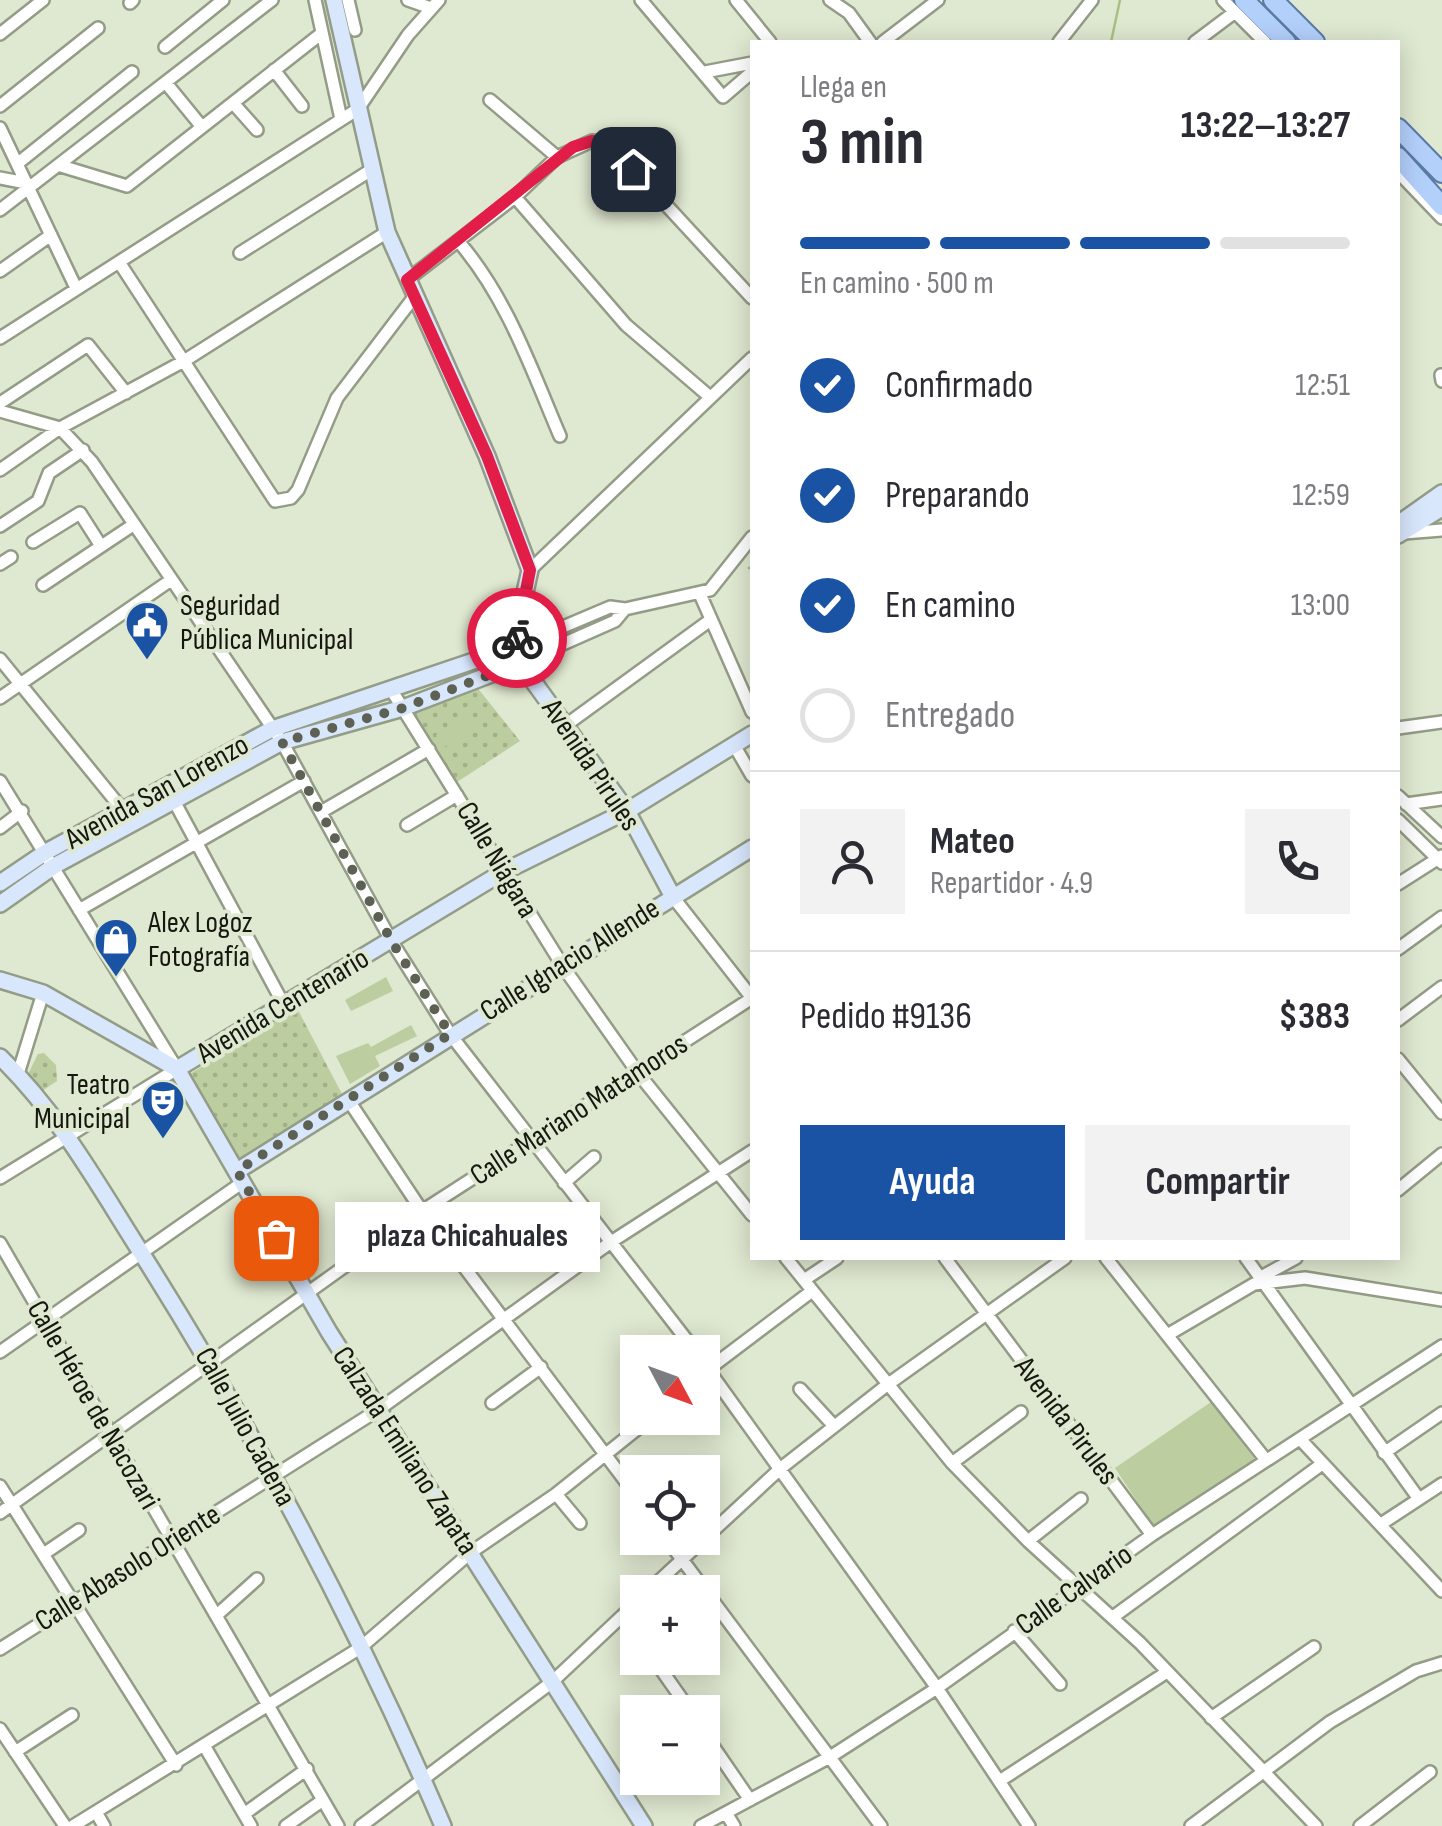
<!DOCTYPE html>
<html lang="es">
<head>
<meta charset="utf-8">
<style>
  body { margin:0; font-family:"Sofia Sans Condensed",sans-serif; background:#f2f2f3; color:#2b2b33; height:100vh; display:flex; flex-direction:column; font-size:38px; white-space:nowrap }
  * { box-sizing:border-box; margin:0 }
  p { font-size:32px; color:#7c7c81 }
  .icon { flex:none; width:55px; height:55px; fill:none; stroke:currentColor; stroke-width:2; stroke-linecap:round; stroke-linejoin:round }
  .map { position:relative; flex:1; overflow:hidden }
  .sheet { position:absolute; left:750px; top:40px; width:650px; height:1220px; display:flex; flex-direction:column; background:#fff; border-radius:0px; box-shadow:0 5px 25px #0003 }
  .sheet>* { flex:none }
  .needle { width:65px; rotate:131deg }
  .tools { position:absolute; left:620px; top:1335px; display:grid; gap:20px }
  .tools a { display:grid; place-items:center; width:100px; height:100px; border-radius:0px; background:#fff; box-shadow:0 5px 25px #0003; font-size:50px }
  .pin { position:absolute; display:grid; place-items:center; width:85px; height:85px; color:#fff; margin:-42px; border-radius:20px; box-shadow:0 5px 15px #0006 }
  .courier { position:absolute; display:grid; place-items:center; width:100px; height:100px; margin:-50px; border:8px solid #e11d48; border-radius:50%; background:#fff; color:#222; box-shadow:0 2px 12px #0007 }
  .bubble { position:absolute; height:70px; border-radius:0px; background:#fff; box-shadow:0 5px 25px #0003; font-size:32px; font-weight:700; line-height:70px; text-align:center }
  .headline em { font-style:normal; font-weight:700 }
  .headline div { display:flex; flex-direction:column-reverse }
  .headline { display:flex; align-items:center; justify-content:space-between; height:170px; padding:0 50px }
  h1 { font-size:65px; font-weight:700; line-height:75px }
  .bar { display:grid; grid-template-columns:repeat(4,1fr); gap:15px 10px; align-content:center; height:120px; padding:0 50px }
  .bar i { height:12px; border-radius:8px; background:#e1e1e2 }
  .bar .selected { background:#1b53a4 }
  .bar p { grid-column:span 4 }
  .line { display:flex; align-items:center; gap:25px; padding:0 50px; border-top:2px solid #e1e1e2 }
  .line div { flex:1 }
  .round { display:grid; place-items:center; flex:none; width:105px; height:105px; border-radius:0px; background:#f2f2f3 }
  ol { padding:0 50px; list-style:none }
  li { display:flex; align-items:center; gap:30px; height:110px }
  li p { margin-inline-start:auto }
  li .icon { padding:10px; border-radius:50%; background:#1b53a4; color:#fff; stroke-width:4 }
  li:last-child { color:#7c7c81 }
  li i { width:55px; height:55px; border:5px solid #e1e1e2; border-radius:50% }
  .action { display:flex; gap:20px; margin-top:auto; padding:20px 50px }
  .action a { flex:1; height:115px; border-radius:0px; background:#1b53a4; color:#fff; font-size:40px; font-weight:700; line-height:115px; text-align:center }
  .action a+a { background:#f2f2f3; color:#2b2b33 }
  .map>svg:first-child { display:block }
  .park { fill:url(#park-dots) }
  .garden { fill:#bcce9f }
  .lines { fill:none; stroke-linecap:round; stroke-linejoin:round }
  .stream { stroke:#a9c180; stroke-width:2.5 }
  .street-casing { stroke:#939c86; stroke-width:16 }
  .secondary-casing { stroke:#939c86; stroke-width:20 }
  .primary-casing { stroke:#5b7ba6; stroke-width:22 }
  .street { stroke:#fff; stroke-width:11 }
  .secondary { stroke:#d9e7fd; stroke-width:15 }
  .primary { stroke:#b3d0fb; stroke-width:18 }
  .done { stroke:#5c6153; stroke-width:10; stroke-dasharray:0 18 }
  .route { stroke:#e11d48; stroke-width:12 }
  .labels { text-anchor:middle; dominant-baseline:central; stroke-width:8; stroke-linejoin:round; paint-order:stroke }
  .poi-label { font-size:30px; fill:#15180f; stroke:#dfe8d0; text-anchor:start }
  .street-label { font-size:30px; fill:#15180f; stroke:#dfe8d0 }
</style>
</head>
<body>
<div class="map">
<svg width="1442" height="1826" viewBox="0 0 1442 1826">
  <defs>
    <pattern id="park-dots" width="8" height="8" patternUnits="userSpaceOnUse" patternTransform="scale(2.5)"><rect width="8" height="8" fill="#bcce9f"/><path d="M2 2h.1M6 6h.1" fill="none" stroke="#a1b088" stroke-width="1.8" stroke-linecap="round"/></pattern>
  </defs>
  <rect width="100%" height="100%" fill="#dfe8d0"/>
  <path class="park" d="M476 686 520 741 454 784 409 709Z
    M297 1008 343 1096 236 1167 185 1077Z
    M44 1053 56 1065 57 1081 39 1093 27 1076 38 1054Z"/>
  <path class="garden" d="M468 715 475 728 443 748 436 735Z
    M386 977 393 991 351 1011 345 1000Z
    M411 1025 417 1036 375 1056 380 1066 350 1084 336 1056 368 1043 371 1047Z
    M1211 1402 1257 1462 1156 1530 1115 1468Z"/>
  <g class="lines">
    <path class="stream" d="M1111 42 1120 0
      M749 568 752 567"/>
    <defs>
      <path id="street" d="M315 0 341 119
        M348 0 355 30
        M408 0 431 8
        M641 0 723 97 752 72
        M736 0 770 42
        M830 0 849 13 870 42
        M1223 0 1265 42
        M130 3 133 0
        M0 34 43 0
        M883 42 938 0
        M1059 42 1092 0
        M1195 42 1235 12
        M165 47 223 0
        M274 70 302 106
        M705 72 752 63
        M166 83 202 127
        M490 100 557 157
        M233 103 257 130
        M0 106 98 28
        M0 128 76 288
        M17 164 132 72
        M61 166 127 186 322 33
        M1398 172 1442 218
        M0 178 26 183
        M515 197 626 325 710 397
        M0 210 272 0
        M459 242C507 298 531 368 560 436
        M240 253 371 170
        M119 262 275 501 291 498 298 490 337 398 414 297
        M0 271 51 235
        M407 280 515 197 557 157 592 141 609 143 752 298
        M0 338 358 109 408 35 439 0
        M1441 375 1442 381
        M0 403 88 345 126 393
        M0 411 60 428 92 462 282 742 392 942 450 1034 696 1352
        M0 470 60 428 184 361 387 232
        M0 526 38 501 49 473 83 450
        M1404 533 1442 530
        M33 542 80 513 101 546
        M0 564 11 557
        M530 570 752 358
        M43 585 133 525
        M700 594 752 712
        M518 646 610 607 625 609 710 590 752 537
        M0 659 122 809
        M520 663 615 621 625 609
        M392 691 564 968 638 1073 752 1215
        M0 698 171 580
        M566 725 709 621
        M1398 728 1442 722
        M734 745 752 776
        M0 781 177 1069 0 1178
        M1398 796 1442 837
        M173 799 285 1007
        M1406 804 1442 799
        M321 812 429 749
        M1398 820 1442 863
        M407 825 457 795
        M0 828 22 811
        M1398 884 1442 856
        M673 897 752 998
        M79 910 304 781
        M1398 949 1442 917
        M1398 1020 1442 987
        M1398 1059 1442 1113
        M18 1074 43 993
        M349 1101 422 1211 638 1498
        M564 1183 594 1157
        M1398 1190 1442 1154
        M0 1243 338 1826
        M786 1258 952 1463 1028 1541 1140 1643 1316 1826
        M945 1258 1152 1535
        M1106 1258 1266 1460
        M1246 1258 1419 1499
        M1259 1278 1296 1258
        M804 1280 837 1258
        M1169 1334 1254 1284 1305 1278 1442 1300
        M0 1352 243 1182
        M702 1361 937 1688 1029 1826
        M702 1374 812 1291
        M800 1389 834 1426
        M492 1403 541 1367
        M1300 1439 1442 1591
        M1384 1453 1442 1413
        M952 1463 1021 1412
        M0 1486 176 1765
        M556 1494 580 1523
        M0 1513 422 1211 752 998
        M1381 1524 1442 1484
        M666 1538 881 1826
        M1028 1541 1081 1499
        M45 1553 79 1530
        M647 1592 781 1468 887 1385 1065 1258
        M218 1614 257 1579
        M624 1614 638 1634
        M1113 1617 1322 1464
        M1014 1631 1060 1684
        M0 1649 378 1410 611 1242 752 1151
        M653 1658 691 1712
        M1211 1718 1314 1647
        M0 1729 65 1826
        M702 1730 750 1800
        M205 1747 251 1826
        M15 1752 72 1715
        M1001 1780 1167 1672
        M96 1812 104 1826
        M726 1813 734 1826
        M244 1814 307 1769
        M73 1826 360 1648 470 1553 556 1494 651 1418
        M286 1826 323 1800
        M361 1826 552 1682 638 1601
        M701 1826 830 1757 937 1688 1152 1535 1442 1346
        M1191 1826 1330 1722 1416 1671 1442 1663
        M1360 1826 1430 1772"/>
      <path id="secondary" d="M334 0 387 232 487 456 530 570 516 632 520 663 627 811 673 897
        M1398 524 1442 493
        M1398 535 1442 508
        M0 883 46 852 272 729 518 646
        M0 904 54 866 282 742 403 708 520 663
        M0 980 43 993 177 1069 329 1332 644 1826
        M0 1057C59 1114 98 1185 142 1254 257 1436 358 1628 443 1826
        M177 1069 503 872 627 811 752 734
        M237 1171 752 848"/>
      <path id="primary" d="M1244 0 1286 42
        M1273 0 1315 42
        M1398 128 1442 173
        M1398 157 1442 206"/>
    </defs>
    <use href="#street" class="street-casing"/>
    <use href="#secondary" class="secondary-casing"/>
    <use href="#primary" class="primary-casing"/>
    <use href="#street" class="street"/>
    <use href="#secondary" class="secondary"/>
    <use href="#primary" class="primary"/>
  </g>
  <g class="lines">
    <path class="done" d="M276 1238 237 1171 450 1034 392 942 282 742 403 708 520 663 517 638"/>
    <path class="route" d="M517 638 530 570 487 456 407 280 573 147 592 141 609 143 633 169"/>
  </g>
  <defs>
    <symbol id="civic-pin" viewBox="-11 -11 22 30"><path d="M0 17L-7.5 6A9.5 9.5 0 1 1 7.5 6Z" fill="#1b53a4" stroke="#dfe8d0"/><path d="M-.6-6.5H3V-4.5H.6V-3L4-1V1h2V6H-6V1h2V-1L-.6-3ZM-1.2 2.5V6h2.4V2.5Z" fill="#fff"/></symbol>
    <symbol id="shop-pin" viewBox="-11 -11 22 30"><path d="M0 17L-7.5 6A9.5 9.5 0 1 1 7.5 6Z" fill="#1b53a4" stroke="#dfe8d0"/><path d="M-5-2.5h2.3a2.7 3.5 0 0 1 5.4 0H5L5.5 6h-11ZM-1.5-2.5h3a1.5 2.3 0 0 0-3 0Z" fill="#fff"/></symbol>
    <symbol id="theatre-pin" viewBox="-11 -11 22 30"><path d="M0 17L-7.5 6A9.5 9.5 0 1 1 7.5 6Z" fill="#1b53a4" stroke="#dfe8d0"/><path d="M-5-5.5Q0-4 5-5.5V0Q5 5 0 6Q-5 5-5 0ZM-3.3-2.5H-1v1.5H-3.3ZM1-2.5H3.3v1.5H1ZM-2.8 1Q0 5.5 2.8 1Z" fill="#fff"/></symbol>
  </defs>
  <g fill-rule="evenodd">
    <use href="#civic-pin" x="122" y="598" width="50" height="68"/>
    <use href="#shop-pin" x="91" y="915" width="50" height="68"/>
    <use href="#theatre-pin" x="138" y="1077" width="50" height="68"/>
  </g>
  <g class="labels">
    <g class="poi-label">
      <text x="180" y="606">Seguridad<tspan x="180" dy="34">Pública Municipal</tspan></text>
      <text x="148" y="923">Alex Logoz<tspan x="148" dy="34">Fotografía</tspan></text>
      <text x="130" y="1085" text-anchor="end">Teatro<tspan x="130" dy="34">Municipal</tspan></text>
    </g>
    <g class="street-label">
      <text transform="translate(591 765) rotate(56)">Avenida Pirules</text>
      <text transform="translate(157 792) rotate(-29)">Avenida San Lorenzo</text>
      <text transform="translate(497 860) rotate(59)">Calle Niágara</text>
      <text transform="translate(570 960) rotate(-32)">Calle Ignacio Allende</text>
      <text transform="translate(283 1006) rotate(-31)">Avenida Centenario</text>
      <text transform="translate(579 1110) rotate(-33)">Calle Mariano Matamoros</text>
      <text transform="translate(93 1405) rotate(60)">Calle Héroe de Nacozari</text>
      <text transform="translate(1066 1421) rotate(53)">Avenida Pirules</text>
      <text transform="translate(245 1427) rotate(61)">Calle Julio Cadena</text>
      <text transform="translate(405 1451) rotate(57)">Calzada Emiliano Zapata</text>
      <text transform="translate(128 1568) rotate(-32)">Calle Abasolo Oriente</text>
      <text transform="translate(1074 1590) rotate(-35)">Calle Calvario</text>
    </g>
  </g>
</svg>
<div class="tools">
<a><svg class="needle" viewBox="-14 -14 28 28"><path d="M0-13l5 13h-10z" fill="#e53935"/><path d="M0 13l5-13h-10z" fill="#7c7c81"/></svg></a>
<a><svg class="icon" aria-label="locate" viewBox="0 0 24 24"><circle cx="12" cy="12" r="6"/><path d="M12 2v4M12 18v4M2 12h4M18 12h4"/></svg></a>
<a>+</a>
<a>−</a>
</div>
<div class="pin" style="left:276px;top:1238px;background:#ea580c"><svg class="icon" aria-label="bag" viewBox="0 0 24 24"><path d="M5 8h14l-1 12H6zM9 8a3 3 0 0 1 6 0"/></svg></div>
<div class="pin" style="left:633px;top:169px;background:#1f2937"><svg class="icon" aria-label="home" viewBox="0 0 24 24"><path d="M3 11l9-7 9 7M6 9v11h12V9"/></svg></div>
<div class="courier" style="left:517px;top:638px"><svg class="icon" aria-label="bike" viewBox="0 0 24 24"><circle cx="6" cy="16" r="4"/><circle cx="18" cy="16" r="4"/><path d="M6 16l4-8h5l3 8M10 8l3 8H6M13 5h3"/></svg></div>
<div class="bubble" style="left:335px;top:1202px;width:265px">plaza Chicahuales</div>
<section class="sheet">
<div class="headline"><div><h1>3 min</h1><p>Llega en</p></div><em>13:22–13:27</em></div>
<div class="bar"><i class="selected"></i><i class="selected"></i><i class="selected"></i><i></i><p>En camino · 500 m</p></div>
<ol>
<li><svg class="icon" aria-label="check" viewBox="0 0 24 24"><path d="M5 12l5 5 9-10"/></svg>Confirmado<p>12:51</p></li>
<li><svg class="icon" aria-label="check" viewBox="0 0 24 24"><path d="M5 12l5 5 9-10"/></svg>Preparando<p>12:59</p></li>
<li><svg class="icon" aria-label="check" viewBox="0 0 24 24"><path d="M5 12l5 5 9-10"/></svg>En camino<p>13:00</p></li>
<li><i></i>Entregado</li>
</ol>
<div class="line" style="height:180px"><a class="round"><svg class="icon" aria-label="person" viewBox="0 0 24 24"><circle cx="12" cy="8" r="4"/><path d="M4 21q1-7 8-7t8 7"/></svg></a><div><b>Mateo</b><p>Repartidor · 4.9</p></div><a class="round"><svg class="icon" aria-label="phone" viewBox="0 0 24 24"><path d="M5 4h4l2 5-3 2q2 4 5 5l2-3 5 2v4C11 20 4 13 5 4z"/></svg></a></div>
<div class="line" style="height:130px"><div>Pedido #9136</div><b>$383</b></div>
<div class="action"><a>Ayuda</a><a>Compartir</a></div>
</section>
</div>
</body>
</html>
